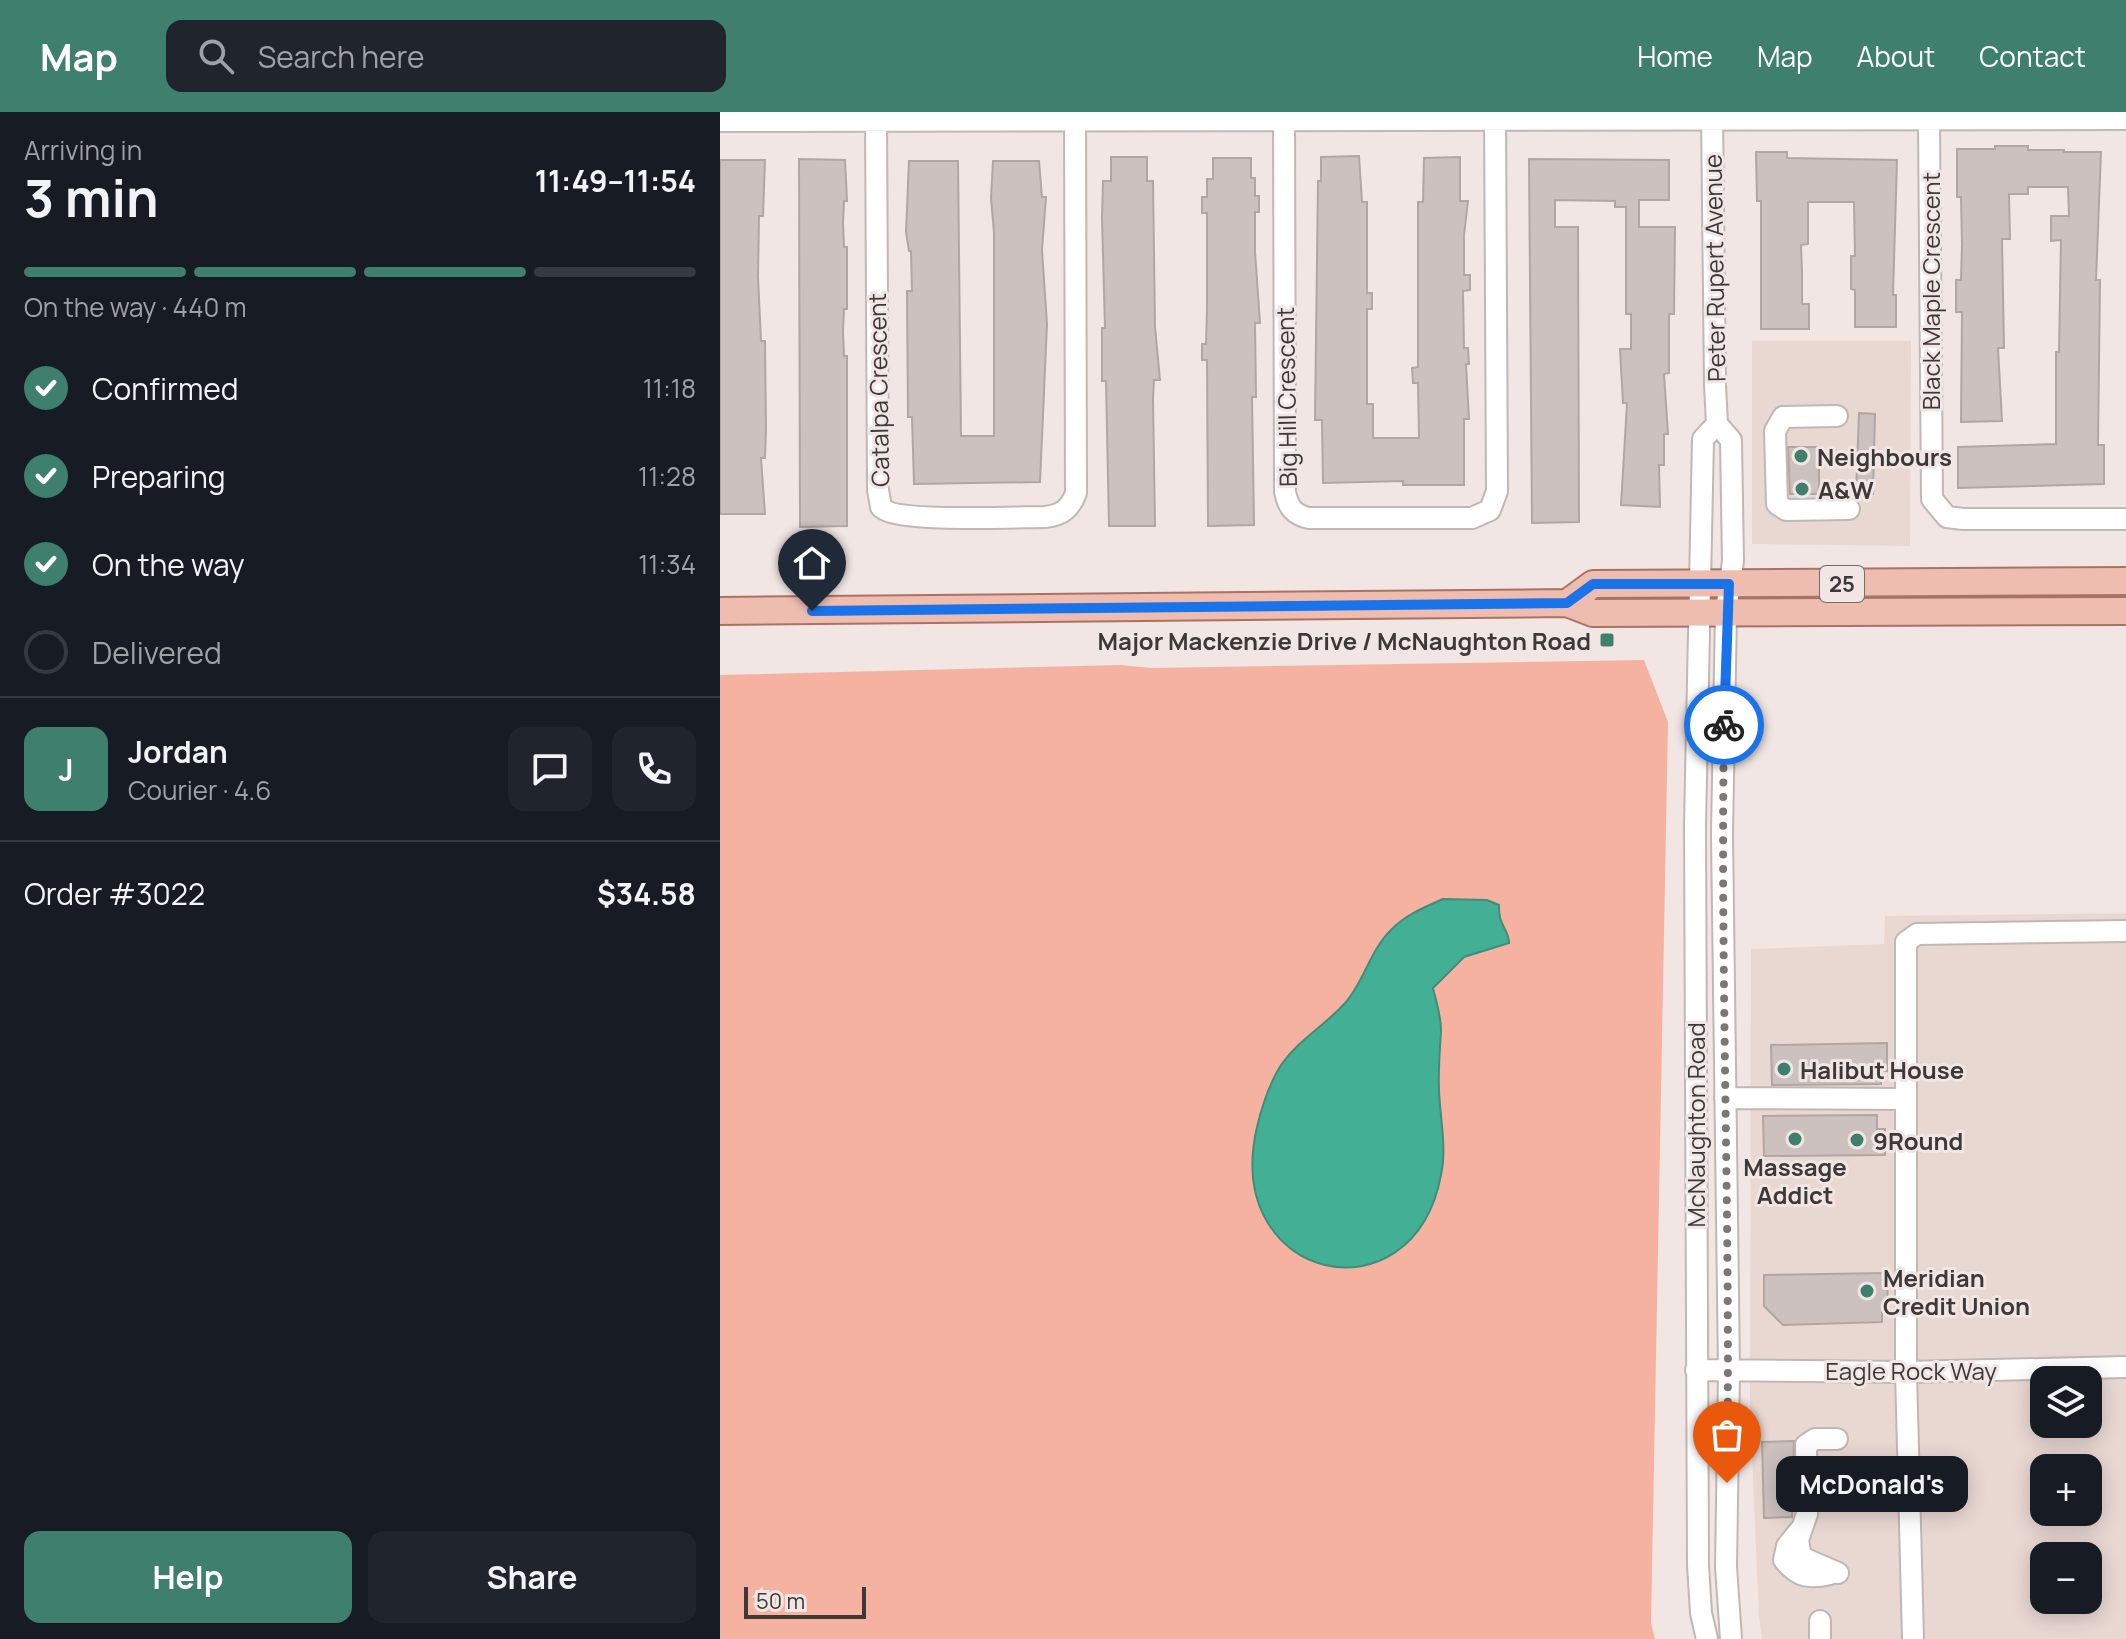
<!DOCTYPE html>
<html lang="en">
<head>
<meta charset="utf-8">
<style>
  body { margin:0; font-family:Manrope,sans-serif; background:#20242c; color:#f1f3f6; height:100vh; display:flex; flex-direction:column; font-size:30px; white-space:nowrap }
  * { box-sizing:border-box; margin:0 }
  p { font-size:26px; color:#9ea1a6 }
  .icon { flex:none; width:44px; height:44px; fill:none; stroke:currentColor; stroke-width:2; stroke-linecap:round; stroke-linejoin:round }
  .map { position:relative; flex:1; overflow:hidden }
  .drawer { display:flex; flex-direction:column; background:#171b24; width:720px }
  .drawer>* { flex:none }
  .fabs { position:absolute; left:1310px; top:1254px; display:grid; gap:16px }
  .fabs a { display:grid; place-items:center; width:72px; height:72px; border-radius:16px; background:#171b24; box-shadow:0 4px 20px #0003; font-size:40px }
  .scale { position:absolute; left:24px; bottom:20px; width:122px; box-sizing:border-box; padding-left:8px; border:4px solid #3d3938; border-top:0; font-size:22px; line-height:28px; white-space:nowrap; color:#3d3938; -webkit-text-stroke:6px #f1e6e3; paint-order:stroke }
  .pin { position:absolute; display:grid; place-items:center; width:68px; height:68px; color:#fff; margin:-82px -34px; border-radius:50% 50% 50% 0; rotate:-45deg; box-shadow:0 0 8px #0007 }
  .pin .icon { rotate:45deg }
  .courier { position:absolute; display:grid; place-items:center; width:80px; height:80px; margin:-40px; border:6px solid #1a73e8; border-radius:50%; background:#fff; color:#222; box-shadow:0 2px 10px #0007 }
  .bubble { position:absolute; height:56px; border-radius:16px; background:#171b24; box-shadow:0 4px 20px #0003; font-size:26px; font-weight:700; line-height:56px; text-align:center }
  .headline em { font-style:normal; font-weight:700 }
  .headline div { display:flex; flex-direction:column-reverse }
  .headline { display:flex; align-items:center; justify-content:space-between; height:136px; padding:0 24px }
  h1 { font-size:52px; font-weight:700; line-height:60px }
  .bar { display:grid; grid-template-columns:repeat(4,1fr); gap:12px 8px; align-content:center; height:96px; padding:0 24px }
  .bar i { height:10px; border-radius:6px; background:#363941 }
  .bar .active { background:#3e7f6e }
  .bar p { grid-column:span 4 }
  .line { display:flex; align-items:center; gap:20px; padding:0 24px; border-top:2px solid #363941 }
  .line div { flex:1 }
  .round { display:grid; place-items:center; flex:none; width:84px; height:84px; border-radius:16px; background:#20242c }
  ol { padding:0 24px; list-style:none }
  li { display:flex; align-items:center; gap:24px; height:88px }
  li p { margin-inline-start:auto }
  li .icon { padding:8px; border-radius:50%; background:#3e7f6e; color:#fff; stroke-width:4 }
  li:last-child { color:#9ea1a6 }
  li i { width:44px; height:44px; border:4px solid #363941; border-radius:50% }
  .primary-button { display:flex; gap:16px; margin-top:auto; padding:16px 24px }
  .primary-button a { flex:1; height:92px; border-radius:16px; background:#3e7f6e; color:#fff; font-size:32px; font-weight:700; line-height:92px; text-align:center }
  .primary-button a+a { background:#20242c; color:#f1f3f6 }
  header { display:flex; align-items:center; gap:48px; box-sizing:border-box; height:112px; padding:0 40px; background:#3e7f6e; color:#fff }
  header strong { font-size:38px }
  nav { display:flex; gap:44px; margin-inline-start:auto; font-size:28px }
  .search { width:560px; height:72px; background:#20242c; display:flex; align-items:center; gap:20px; box-sizing:border-box; padding:0 28px; border-radius:16px; color:#9ea1a6; font-size:30px }
  main { display:flex; flex:1; min-height:0 }
  .map>svg:first-child { display:block }
  .built { fill:#e9d7d2; fill-rule:evenodd }
  .green { fill:#f6b2a1 }
  .water { fill:#43b096; stroke:#418c7a; stroke-width:2 }
  .building { fill:#ccc1bf; stroke:#b0a6a3; stroke-width:2 }
  .lines { fill:none; stroke-linecap:round; stroke-linejoin:round }
  .minor-casing { stroke:#c1b7b4; stroke-width:24 }
  .major-casing { stroke:#a87264; stroke-width:30 }
  .minor { stroke:#fff; stroke-width:20 }
  .major { stroke:#eebdb0; stroke-width:26 }
  .done { stroke:#7c7674; stroke-width:8; stroke-dasharray:0 14.4 }
  .route { stroke:#1a73e8; stroke-width:10 }
  .poi-dot { fill:#3e7f6e; stroke:#f1e6e3; stroke-width:3 }
  .labels { text-anchor:middle; dominant-baseline:central; stroke-width:6; stroke-linejoin:round; paint-order:stroke }
  .shield { fill:#f1e6e3; stroke:#736d6b; stroke-width:2 }
  .shield-label { font-size:22px; font-weight:bold; fill:#3d3938 }
  .street-label { font-size:24px; fill:#3d3938; stroke:#f1e6e3 }
  .poi-label { font-size:24px; font-weight:bold; fill:#3d3938; stroke:#f1e6e3; text-anchor:start }
</style>
</head>
<body>
<header>
<strong>Map</strong>
<div class="search"><svg class="icon" aria-label="search" viewBox="0 0 24 24"><circle cx="10" cy="10" r="6"/><path d="M15 15l6 6"/></svg>Search here</div>
<nav><a>Home</a><a>Map</a><a>About</a><a>Contact</a></nav>
</header>
<main>
<section class="drawer">
<div class="headline"><div><h1>3 min</h1><p>Arriving in</p></div><em>11:49–11:54</em></div>
<div class="bar"><i class="active"></i><i class="active"></i><i class="active"></i><i></i><p>On the way · 440 m</p></div>
<ol>
<li><svg class="icon" aria-label="check" viewBox="0 0 24 24"><path d="M5 12l5 5 9-10"/></svg>Confirmed<p>11:18</p></li>
<li><svg class="icon" aria-label="check" viewBox="0 0 24 24"><path d="M5 12l5 5 9-10"/></svg>Preparing<p>11:28</p></li>
<li><svg class="icon" aria-label="check" viewBox="0 0 24 24"><path d="M5 12l5 5 9-10"/></svg>On the way<p>11:34</p></li>
<li><i></i>Delivered</li>
</ol>
<div class="line" style="height:144px"><b class="round" style="background:#3e7f6e;color:#fff">J</b><div><b>Jordan</b><p>Courier · 4.6</p></div><a class="round"><svg class="icon" aria-label="chat" viewBox="0 0 24 24"><path d="M4 5h16v11H9l-5 4z"/></svg></a><a class="round"><svg class="icon" aria-label="phone" viewBox="0 0 24 24"><path d="M5 4h4l2 5-3 2q2 4 5 5l2-3 5 2v4C11 20 4 13 5 4z"/></svg></a></div>
<div class="line" style="height:104px"><div>Order #3022</div><b>$34.58</b></div>
<div class="primary-button"><a>Help</a><a>Share</a></div>
</section>
<div class="map">
<svg width="1406" height="1527" viewBox="0 0 1406 1527">
  <rect width="100%" height="100%" fill="#f1e6e3"/>
  <path class="built" d="M1032 229H1191L1190 434 1032 432Z
    M1406 801V1527H1042L1039 1506 1030 1298 1031 837 1164 832 1165 804ZM1324 1268H1368V1312H1324ZM1324 1356H1368V1400H1324ZM1324 1444H1368V1488H1324Z"/>
  <path class="green" d="M924 548 948 610 931 1511 935 1527H0V563L401 553 431 556Z"/>
  <path class="water" d="M723 787 767 788 779 793C778 814 789 817 789 831L744 845 713 876C716 889 721 904 721 918 720 938 718 958 719 978 720 1006 727 1036 721 1063 693 1212 501 1170 537 1015 542 994 549 972 561 953 579 927 606 913 626 890 644 869 651 837 671 818 685 803 705 795 723 787Z"/>
  <path class="building" d="M1275 34H1308V38H1344V40H1381L1376 168H1380L1378 333H1384V372L1238 376V335L1336 332V240H1339L1341 128 1331 129V104H1349L1348 75H1308V82H1289L1290 127H1282L1284 236H1278L1282 309 1241 310 1242 200H1236V168H1241L1242 132 1241 85H1237V37H1275Z
    M1036 40H1067V46L1177 48 1173 183H1176V215H1135V178L1131 177V144H1135L1134 90H1088V132L1081 133 1082 160V192H1089V217H1041V89H1037Z
    M639 44 642 90H647V181H652V197H647V292H653V326H699L698 271H693L692 256 698 255V90H703L704 46 740 45V89H748L744 123V163H750V178L743 179 744 236H748L749 252H746L749 307H744V373H683V369L603 371 602 308H595L598 69H601V45Z
    M391 45H427V69H433L435 215 440 268H434L433 286 435 414H389L386 269H382V216H385L382 106 383 69H391Z
    M493 46H531V66H535V84H539V100H535V140L540 211H535L536 285H532L534 413 488 414 487 248H482V232H486L487 196V101H482V85H487V67H493Z
    M79 47 125 48 127 89H124L123 110 124 135H127V197H124L123 219 124 244H127V414L80 415Z
    M809 47 949 48V88H919V115H955L954 202H949V261L944 262 948 322H944V353H939L940 395 901 393 907 291H903L900 237H911V202H906V95H895V89L835 88V115H858L859 410 812 411Z
    M0 48H45L43 104H39L38 165 41 229H45L46 316 45 346H41L45 402H0Z
    M189 49H238L241 324H274V121L271 86 273 49H319L322 85H326L322 138 327 212 320 370 194 372 192 305H188L187 179H192L191 139H189L186 120Z
    M1139 301 1155 302 1153 382 1136 381Z
    M1068 335H1099V382H1070Z
    M1167 931V959L1161 958V972L1052 973 1051 933Z
    M1157 1003V1017H1165V1043L1044 1044 1043 1004Z
    M1167 1161 1168 1197H1162V1210L1063 1213 1044 1194V1163Z
    M1074 1329 1072 1405 1044 1406 1042 1330Z"/>
  <g class="lines">
    <defs>
      <path id="minor" d="M156 0 158 378 161 395C174 411 298 405 325 405 342 403 350 397 356 381L355 0
        M564 0 565 380C568 395 574 403 589 406H752L770 398 777 379 775 0
        M992 0 995 273 997 312 1011 328 1013 449 1006 499 1002 722 1009 1259 1006 1455 1011 1527
        M0 9 1406 7
        M1209 9 1212 387 1227 405 1243 407H1406
        M1117 304 1063 305 1055 319 1057 392 1066 398 1129 397
        M1005 986 1184 987
        M976 1258 1186 1260 1406 1255
        M1117 1327H1095L1086 1333 1087 1402 1078 1428 1081 1445 1118 1461
        M1080 1418 1067 1434 1064 1448C1078 1465 1089 1467 1110 1462
        M1100 1509V1527
        M987 1527 981 1501 978 1453 975 713 983 327 997 312
        M1193 1527 1186 1260V830L1197 822 1406 819"/>
      <path id="major" d="M847 491 873 472 1406 469
        M0 499 847 491 873 501 1406 499"/>
    </defs>
    <use href="#minor" class="minor-casing"/>
    <use href="#major" class="major-casing"/>
    <use href="#minor" class="minor"/>
    <use href="#major" class="major"/>
  </g>
  <g class="lines">
    <path class="done" d="M1004 613C1000 865 1011 1118 1007 1371"/>
    <path class="route" d="M92 499 847 491 873 472H1009L1004 613"/>
  </g>
  <g class="poi-dot">
    <circle cx="1081" cy="344" r="8"/>
    <circle cx="1082" cy="377" r="8"/>
    <rect x="879" y="520" width="16" height="16" rx="4"/>
    <circle cx="1064" cy="957" r="8"/>
    <circle cx="1075" cy="1027" r="8"/>
    <circle cx="1137" cy="1028" r="8"/>
    <circle cx="1147" cy="1179" r="8"/>
  </g>
  <g class="labels">
    <rect class="shield" x="1100" y="454" width="44" height="36" rx="6"/>
    <g class="shield-label">
      <text x="1122" y="472">25</text>
    </g>
    <g class="street-label">
      <text transform="translate(994 156) rotate(-91)">Peter Rupert Avenue</text>
      <text transform="translate(1210 179) rotate(-90)">Black Maple Crescent</text>
      <text transform="translate(158 278) rotate(-91)">Catalpa Crescent</text>
      <text transform="translate(566 285) rotate(-91)">Big Hill Crescent</text>
      <text transform="translate(975 1013) rotate(-90)">McNaughton Road</text>
      <text x="1191" y="1258">Eagle Rock Way</text>
    </g>
    <g class="poi-label">
      <text x="1097" y="344">Neighbours</text>
      <text x="1098" y="377">A&amp;W</text>
      <text x="871" y="528" text-anchor="end">Major Mackenzie Drive / McNaughton Road</text>
      <text x="1080" y="957">Halibut House</text>
      <text x="1153" y="1028">9Round</text>
      <text x="1075" y="1054" text-anchor="middle">Massage<tspan x="1075" dy="28">Addict</tspan></text>
      <text x="1163" y="1165">Meridian<tspan x="1163" dy="28">Credit Union</tspan></text>
    </g>
  </g>
</svg>
<div class="fabs">
<a><svg class="icon" aria-label="layers" viewBox="0 0 24 24"><path d="M12 4l9 5-9 5-9-5zM3 14l9 5 9-5"/></svg></a>
<a>+</a>
<a>−</a>
</div>
<div class="scale">50 m</div>
<div class="pin" style="left:1007px;top:1371px;background:#ea580c"><svg class="icon" aria-label="bag" viewBox="0 0 24 24"><path d="M5 8h14l-1 12H6zM9 8a3 3 0 0 1 6 0"/></svg></div>
<div class="pin" style="left:92px;top:499px;background:#1f2937"><svg class="icon" aria-label="home" viewBox="0 0 24 24"><path d="M3 11l9-7 9 7M6 9v11h12V9"/></svg></div>
<div class="courier" style="left:1004px;top:613px"><svg class="icon" aria-label="bike" viewBox="0 0 24 24"><circle cx="6" cy="16" r="4"/><circle cx="18" cy="16" r="4"/><path d="M6 16l4-8h5l3 8M10 8l3 8H6M13 5h3"/></svg></div>
<div class="bubble" style="left:1056px;top:1344px;width:192px">McDonald's</div>
</div>
</main>
</body>
</html>
